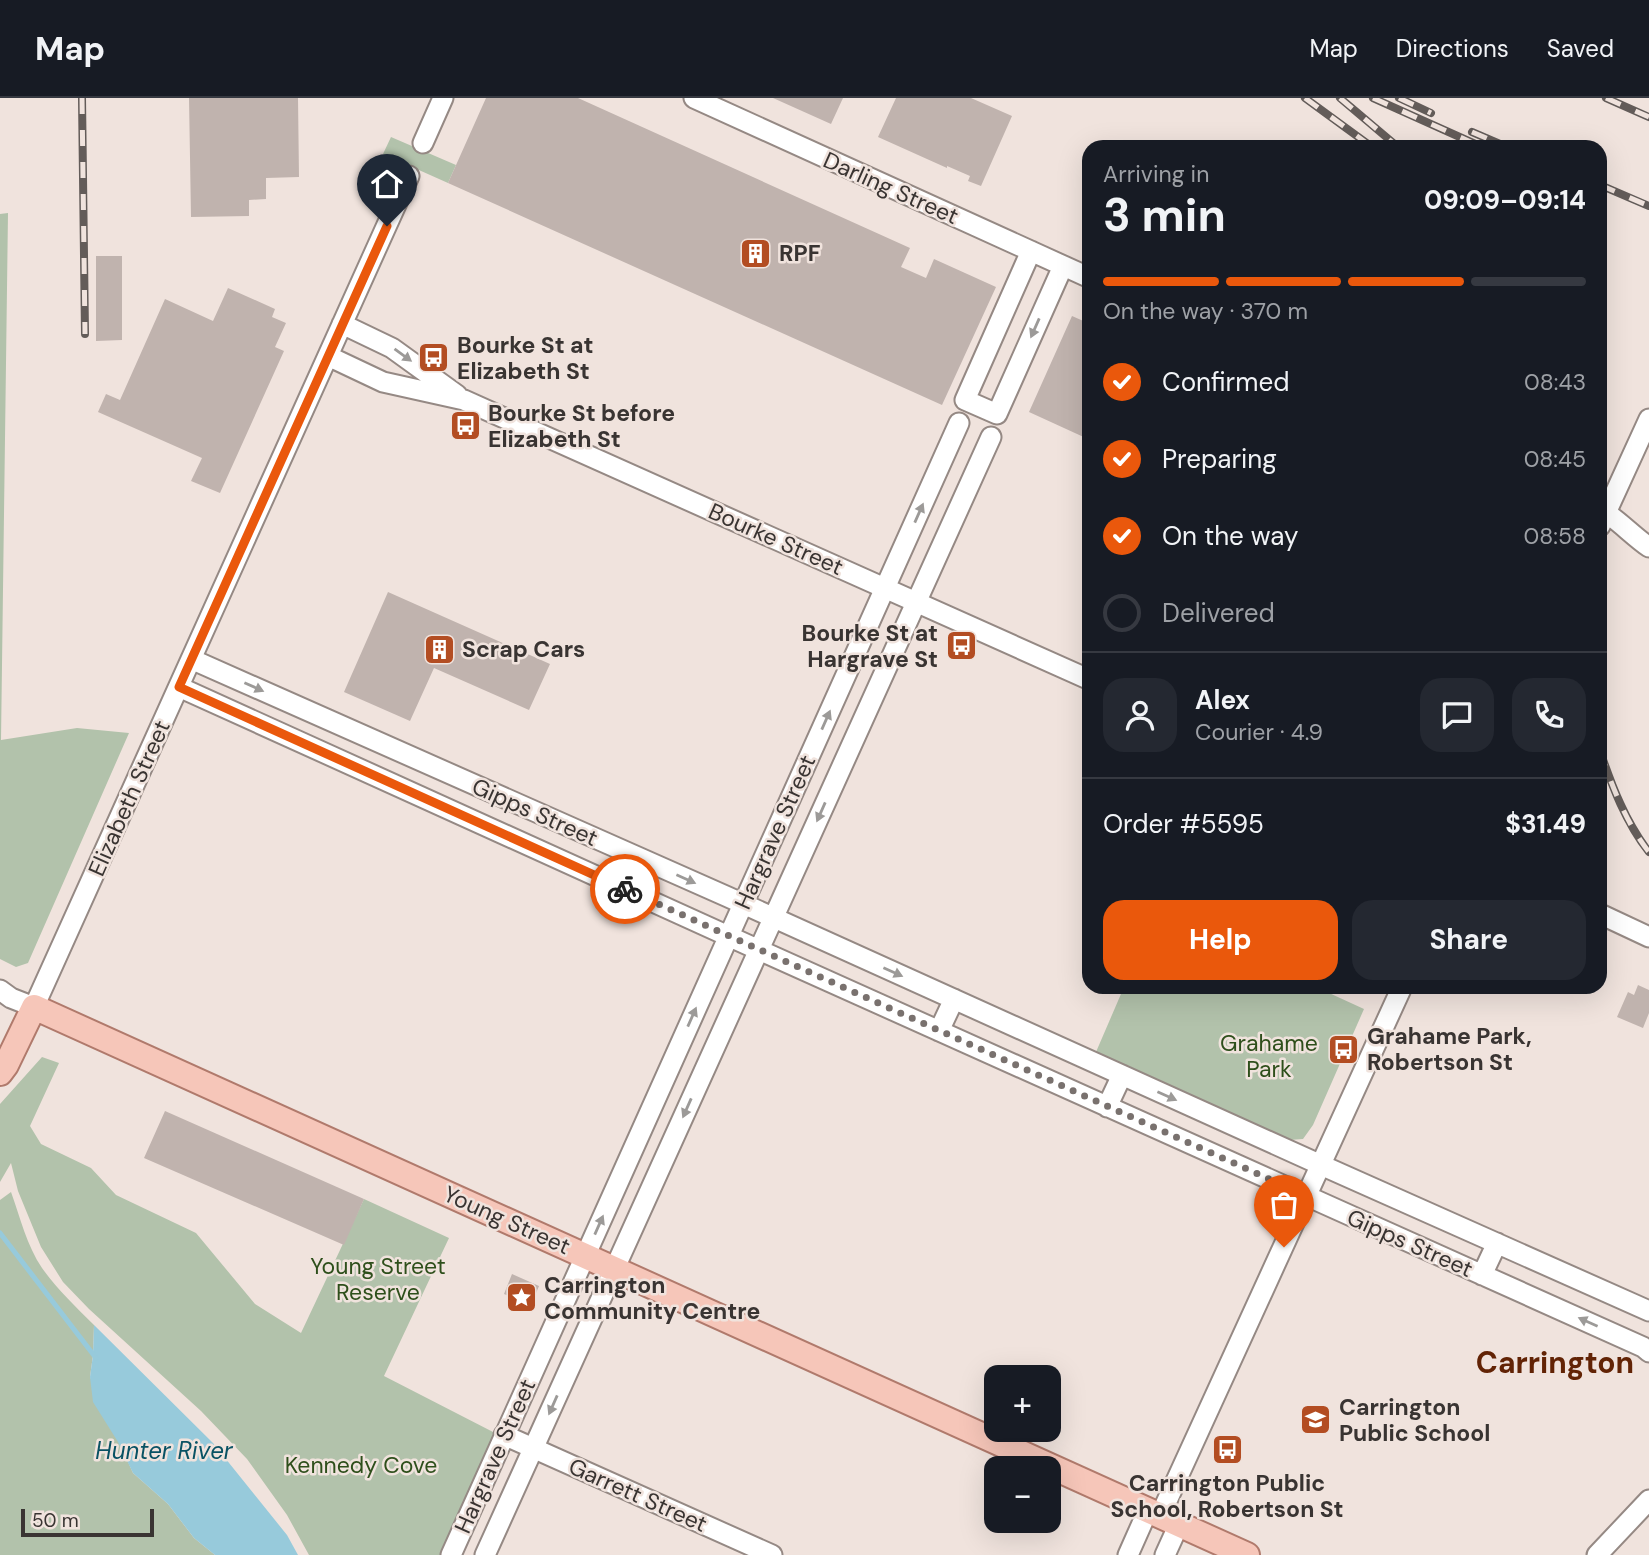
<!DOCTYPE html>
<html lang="en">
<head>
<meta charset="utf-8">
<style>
  body { margin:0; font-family:"DM Sans",sans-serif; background:#242831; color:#f1f3f6; height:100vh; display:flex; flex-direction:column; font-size:26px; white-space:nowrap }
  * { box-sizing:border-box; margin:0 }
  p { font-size:23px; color:#9ea1a6 }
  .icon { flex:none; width:38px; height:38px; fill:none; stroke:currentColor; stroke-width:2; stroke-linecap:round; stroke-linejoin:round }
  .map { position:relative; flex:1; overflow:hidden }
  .sheet { position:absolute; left:1082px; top:42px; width:525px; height:854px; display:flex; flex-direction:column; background:#171b24; border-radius:21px; box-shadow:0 7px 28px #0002 }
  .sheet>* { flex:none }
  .tools { position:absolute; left:984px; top:1267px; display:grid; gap:14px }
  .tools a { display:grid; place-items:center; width:77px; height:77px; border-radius:14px; background:#171b24; box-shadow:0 7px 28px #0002; font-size:35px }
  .scale { position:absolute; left:21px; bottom:18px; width:133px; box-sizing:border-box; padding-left:7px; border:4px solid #393432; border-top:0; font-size:19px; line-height:24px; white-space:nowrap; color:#393432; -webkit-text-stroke:5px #f0e3dd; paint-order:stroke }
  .pin { position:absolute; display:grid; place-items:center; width:60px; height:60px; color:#fff; margin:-72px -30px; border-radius:50% 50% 50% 0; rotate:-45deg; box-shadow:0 0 7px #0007 }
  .pin .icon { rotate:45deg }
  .courier { position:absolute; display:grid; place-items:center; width:70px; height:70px; margin:-35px; border:5px solid #ea580c; border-radius:50%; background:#fff; color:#222; box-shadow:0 2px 9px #0007 }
  .head em { font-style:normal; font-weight:700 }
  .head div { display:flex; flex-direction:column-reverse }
  .head { display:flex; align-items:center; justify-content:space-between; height:119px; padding:0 21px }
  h1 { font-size:46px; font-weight:700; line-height:52px }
  .bar { display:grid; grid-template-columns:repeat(4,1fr); gap:10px 7px; align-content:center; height:84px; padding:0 21px }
  .bar i { height:9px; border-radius:5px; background:#363941 }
  .bar .current { background:#ea580c }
  .bar p { grid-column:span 4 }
  .line { display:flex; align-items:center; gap:18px; padding:0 21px; border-top:2px solid #363941 }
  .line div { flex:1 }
  .round { display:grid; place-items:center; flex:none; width:74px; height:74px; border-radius:21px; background:#242831 }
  ol { padding:0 21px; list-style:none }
  li { display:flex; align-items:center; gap:21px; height:77px }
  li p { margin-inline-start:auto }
  li .icon { padding:7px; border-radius:50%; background:#ea580c; color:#fff; stroke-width:4 }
  li:last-child { color:#9ea1a6 }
  li i { width:38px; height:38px; border:4px solid #363941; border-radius:50% }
  .primary-button { display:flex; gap:14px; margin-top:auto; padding:14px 21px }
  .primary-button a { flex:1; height:80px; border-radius:21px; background:#ea580c; color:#fff; font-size:28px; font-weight:700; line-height:80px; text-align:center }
  .primary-button a+a { background:#242831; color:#f1f3f6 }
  header { display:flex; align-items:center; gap:42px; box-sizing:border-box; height:98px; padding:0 35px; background:#171b24; border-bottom:2px solid #363941 }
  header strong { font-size:33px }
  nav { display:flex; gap:38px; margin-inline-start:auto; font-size:24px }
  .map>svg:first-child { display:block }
  .green { fill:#b2c2ab }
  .water { fill:#97cadb }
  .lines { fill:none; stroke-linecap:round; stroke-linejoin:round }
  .stream { stroke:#97cadb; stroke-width:5 }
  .building { fill:#c0b3ae }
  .minor-casing { stroke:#958984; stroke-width:23 }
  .major-casing { stroke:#b07a6c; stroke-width:28 }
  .minor { stroke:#fff; stroke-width:19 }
  .major { stroke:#f6c6b9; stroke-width:24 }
  .rail-casing { stroke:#635c59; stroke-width:8 }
  .rail { stroke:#f0e3dd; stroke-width:5; stroke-dasharray:16; stroke-linecap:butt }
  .oneway { fill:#9c9a98 }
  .done { stroke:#79716e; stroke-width:7; stroke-dasharray:0 12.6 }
  .route { stroke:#ea580c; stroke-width:9 }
  .labels { text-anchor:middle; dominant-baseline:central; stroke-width:5; stroke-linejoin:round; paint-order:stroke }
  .street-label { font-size:23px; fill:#393432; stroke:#f0e3dd }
  .poi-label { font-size:23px; font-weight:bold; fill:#393432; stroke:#f0e3dd; text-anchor:start }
  .park-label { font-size:23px; fill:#2e4f1b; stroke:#f0e3dd }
  .water-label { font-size:24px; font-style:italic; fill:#095264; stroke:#f0e3dd }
  .district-label { font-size:30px; font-weight:bold; fill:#622305; stroke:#f0e3dd }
</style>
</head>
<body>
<header>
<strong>Map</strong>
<nav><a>Map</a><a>Directions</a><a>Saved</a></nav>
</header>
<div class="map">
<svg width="1649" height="1457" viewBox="0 0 1649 1457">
  <rect width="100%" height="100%" fill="#f0e3dd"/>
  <path class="green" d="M391 39 456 67 448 85 383 56Z
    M8 115 1 642 77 630 129 635 28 865 16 869 0 861V116Z
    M1124 889H1316L1364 911 1313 1027 1303 1041 1289 1042 1096 954Z
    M42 959 59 965 30 1028 41 1046 91 1070 116 1097 196 1135 255 1206 301 1235 364 1101 449 1140 384 1278 495 1335 442 1457H309L287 1417 247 1361 201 1313 89 1211 63 1184 41 1149 18 1093 11 1065 0 1084V1006Z
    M11 1094C20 1119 27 1148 42 1170 57 1191 76 1209 94 1227L93 1257 90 1279 133 1375 168 1406 194 1440 215 1457H0V1102Z"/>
  <path class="water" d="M94 1227 213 1345 287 1437 298 1457H215L194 1440 168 1406 133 1375 118 1344 93 1304 90 1279 93 1257Z"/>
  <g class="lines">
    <path class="stream" d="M0 1135 96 1260"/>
  </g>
  <path class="building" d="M189 0H298L299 79 266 80V101L249 102V118L191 119Z
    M486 0H578L910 150 901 169 926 180 934 161 996 189 942 307 448 85Z
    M773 0H843L831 26Z
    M896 0H971L1012 18 981 88 968 83 970 78 947 68V70L878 39Z
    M96 158H122V242L96 243Z
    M228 190 275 211 272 219 286 225 275 249 284 253 220 395 191 383 202 360 98 314 106 296 120 302 165 201 213 223Z
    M1072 218 1088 225V341L1029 314Z
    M388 494 550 566 529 612 434 570 410 623 344 594Z
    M1638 887 1649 892V915L1643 930 1617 919 1628 894 1634 897Z
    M165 1013 364 1101 344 1147 144 1060Z
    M512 1176 539 1188 531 1207 504 1196Z"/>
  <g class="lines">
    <defs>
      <path id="minor" d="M694 0 1088 179
        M423 45 443 0
        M1031 153 965 302 997 316 1063 168
        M342 226 392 250 457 297
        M328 258 383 284 464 302 1088 581
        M1600 411C1614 418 1634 439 1649 449
        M1600 428 1649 321
        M191 561 728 799 1321 1067 1649 1213
        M179 589 759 852 1643 1249 1649 1254
        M1600 816 1649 839
        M0 892 11 900 34 909 409 78
        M939 933 954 901
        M1107 1009 1122 977
        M1482 1177 1497 1145
        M504 1337 772 1457
        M1160 1418 1402 889
        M451 1457 959 325
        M485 1457 991 339
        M1128 1457 1148 1412
        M1165 1457 1179 1426
        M1597 1457 1649 1402"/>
      <path id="major" d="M0 975 6 967 34 909 1247 1457"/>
    </defs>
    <use href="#minor" class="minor-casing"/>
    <use href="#major" class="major-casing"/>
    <use href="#minor" class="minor"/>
    <use href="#major" class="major"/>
    <defs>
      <path id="rail" d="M82 0 85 236
        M1305 0 1372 49
        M1340 0 1398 49
        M1373 0 1482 49
        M1399 0 1431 15
        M1606 0 1649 19
        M1472 34 1507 49
        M1600 87 1649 108
        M1600 653C1612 688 1626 725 1649 754"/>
    </defs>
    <use href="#rail" class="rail-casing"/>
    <use href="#rail" class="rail"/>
  </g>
  <defs><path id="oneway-solid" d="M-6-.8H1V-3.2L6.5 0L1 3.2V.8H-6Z" transform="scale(1.75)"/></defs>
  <g class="oneway">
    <use href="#oneway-solid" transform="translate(1035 230) rotate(114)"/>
    <use href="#oneway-solid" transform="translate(403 257) rotate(36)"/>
    <use href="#oneway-solid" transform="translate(919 415) rotate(-66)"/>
    <use href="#oneway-solid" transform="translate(254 589) rotate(24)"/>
    <use href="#oneway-solid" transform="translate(826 622) rotate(-66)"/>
    <use href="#oneway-solid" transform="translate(821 714) rotate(114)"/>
    <use href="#oneway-solid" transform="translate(686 781) rotate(24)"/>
    <use href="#oneway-solid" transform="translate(893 874) rotate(24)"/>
    <use href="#oneway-solid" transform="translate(692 919) rotate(-66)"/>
    <use href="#oneway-solid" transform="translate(1167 998) rotate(24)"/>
    <use href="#oneway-solid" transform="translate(687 1010) rotate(114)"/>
    <use href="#oneway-solid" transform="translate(599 1127) rotate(-66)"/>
    <use href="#oneway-solid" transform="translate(1588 1224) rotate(-156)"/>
    <use href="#oneway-solid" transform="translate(553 1307) rotate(114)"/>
  </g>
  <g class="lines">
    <path class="done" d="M625 791 1307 1098 1284 1149"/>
    <path class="route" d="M387 128 179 589 625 791"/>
  </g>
  <defs>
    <symbol id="building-square" viewBox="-11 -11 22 22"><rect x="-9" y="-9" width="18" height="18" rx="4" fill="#b34d22" stroke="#f0e3dd"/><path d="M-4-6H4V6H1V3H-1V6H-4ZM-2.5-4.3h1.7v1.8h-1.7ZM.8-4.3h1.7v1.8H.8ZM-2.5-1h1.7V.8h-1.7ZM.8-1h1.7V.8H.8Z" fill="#fff"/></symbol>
    <symbol id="bus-square" viewBox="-11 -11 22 22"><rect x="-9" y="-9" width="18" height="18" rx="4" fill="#b34d22" stroke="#f0e3dd"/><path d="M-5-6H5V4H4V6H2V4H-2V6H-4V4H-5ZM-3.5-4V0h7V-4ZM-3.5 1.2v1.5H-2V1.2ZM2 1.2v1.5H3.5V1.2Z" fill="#fff"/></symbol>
    <symbol id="sight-square" viewBox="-11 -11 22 22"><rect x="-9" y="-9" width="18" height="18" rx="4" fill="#b34d22" stroke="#f0e3dd"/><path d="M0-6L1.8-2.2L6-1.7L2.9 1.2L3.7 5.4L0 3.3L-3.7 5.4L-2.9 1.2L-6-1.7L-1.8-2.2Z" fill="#fff"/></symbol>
    <symbol id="school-square" viewBox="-11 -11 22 22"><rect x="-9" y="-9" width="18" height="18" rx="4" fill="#b34d22" stroke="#f0e3dd"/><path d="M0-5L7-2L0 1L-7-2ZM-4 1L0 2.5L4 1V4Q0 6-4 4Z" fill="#fff"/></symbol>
  </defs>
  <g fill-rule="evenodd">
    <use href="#building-square" x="738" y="138" width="35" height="35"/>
    <use href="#bus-square" x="416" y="242" width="35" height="35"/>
    <use href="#bus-square" x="448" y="310" width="35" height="35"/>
    <use href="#bus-square" x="944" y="530" width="35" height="35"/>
    <use href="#building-square" x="422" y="534" width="35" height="35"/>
    <use href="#bus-square" x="1326" y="934" width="35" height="35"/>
    <use href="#sight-square" x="504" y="1182" width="35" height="35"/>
    <use href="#school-square" x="1298" y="1304" width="35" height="35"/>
    <use href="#bus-square" x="1210" y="1334" width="35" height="35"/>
  </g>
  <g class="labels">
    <g class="street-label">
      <text transform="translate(891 90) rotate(24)">Darling Street</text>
      <text transform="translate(776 441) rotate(24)">Bourke Street</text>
      <text transform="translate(129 700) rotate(-66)">Elizabeth Street</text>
      <text transform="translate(535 714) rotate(24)">Gipps Street</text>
      <text transform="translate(775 734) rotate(-66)">Hargrave Street</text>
      <text transform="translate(507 1122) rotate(24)">Young Street</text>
      <text transform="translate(1410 1145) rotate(24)">Gipps Street</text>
      <text transform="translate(495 1358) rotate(-66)">Hargrave Street</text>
      <text transform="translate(638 1397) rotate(24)">Garrett Street</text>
    </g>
    <g class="poi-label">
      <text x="779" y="155">RPF</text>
      <text x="457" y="247">Bourke St at<tspan x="457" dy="26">Elizabeth St</tspan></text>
      <text x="488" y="315">Bourke St before<tspan x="488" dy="26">Elizabeth St</tspan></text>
      <text x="938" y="535" text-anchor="end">Bourke St at<tspan x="938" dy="26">Hargrave St</tspan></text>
      <text x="462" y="551">Scrap Cars</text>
      <text x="1367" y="938">Grahame Park,<tspan x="1367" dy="26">Robertson St</tspan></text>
      <text x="544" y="1187">Carrington<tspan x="544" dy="26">Community Centre</tspan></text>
      <text x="1339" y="1309">Carrington<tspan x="1339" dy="26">Public School</tspan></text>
      <text x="1227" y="1385" text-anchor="middle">Carrington Public<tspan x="1227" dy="26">School, Robertson St</tspan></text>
    </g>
    <g class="park-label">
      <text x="1269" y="945">Grahame<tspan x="1269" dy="26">Park</tspan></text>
      <text x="378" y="1168">Young Street<tspan x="378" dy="26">Reserve</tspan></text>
      <text x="361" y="1367">Kennedy Cove</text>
    </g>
    <g class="water-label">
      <text x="164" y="1352">Hunter River</text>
    </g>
    <g class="district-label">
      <text x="1555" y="1264">Carrington</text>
    </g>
  </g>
</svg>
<div class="tools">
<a>+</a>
<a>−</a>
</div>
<div class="scale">50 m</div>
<div class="pin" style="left:1284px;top:1149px;background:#ea580c"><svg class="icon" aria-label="bag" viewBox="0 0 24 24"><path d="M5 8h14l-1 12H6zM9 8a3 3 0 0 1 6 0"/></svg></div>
<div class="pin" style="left:387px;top:128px;background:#1f2937"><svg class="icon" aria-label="home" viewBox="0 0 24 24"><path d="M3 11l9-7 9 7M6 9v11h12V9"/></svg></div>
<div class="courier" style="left:625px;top:791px"><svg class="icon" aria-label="bike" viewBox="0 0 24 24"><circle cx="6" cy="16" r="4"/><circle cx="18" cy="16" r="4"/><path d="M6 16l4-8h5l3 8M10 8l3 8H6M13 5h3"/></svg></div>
<section class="sheet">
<div class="head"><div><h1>3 min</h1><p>Arriving in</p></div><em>09:09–09:14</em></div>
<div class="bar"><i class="current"></i><i class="current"></i><i class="current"></i><i></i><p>On the way · 370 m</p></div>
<ol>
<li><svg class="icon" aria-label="check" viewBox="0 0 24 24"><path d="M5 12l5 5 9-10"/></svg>Confirmed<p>08:43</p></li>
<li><svg class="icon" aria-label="check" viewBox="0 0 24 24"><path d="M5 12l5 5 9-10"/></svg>Preparing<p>08:45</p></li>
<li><svg class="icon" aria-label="check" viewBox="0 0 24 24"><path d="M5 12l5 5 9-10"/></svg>On the way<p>08:58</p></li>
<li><i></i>Delivered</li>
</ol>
<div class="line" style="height:126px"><a class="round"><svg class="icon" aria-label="person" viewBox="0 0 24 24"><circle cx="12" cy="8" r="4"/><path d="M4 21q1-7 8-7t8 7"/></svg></a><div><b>Alex</b><p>Courier · 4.9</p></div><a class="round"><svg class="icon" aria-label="chat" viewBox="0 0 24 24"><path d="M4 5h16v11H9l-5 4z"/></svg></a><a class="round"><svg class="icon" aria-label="phone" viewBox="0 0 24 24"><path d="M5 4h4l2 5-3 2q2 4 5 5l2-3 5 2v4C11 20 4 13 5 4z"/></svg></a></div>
<div class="line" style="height:91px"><div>Order #5595</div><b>$31.49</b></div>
<div class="primary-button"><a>Help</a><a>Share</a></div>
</section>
</div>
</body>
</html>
